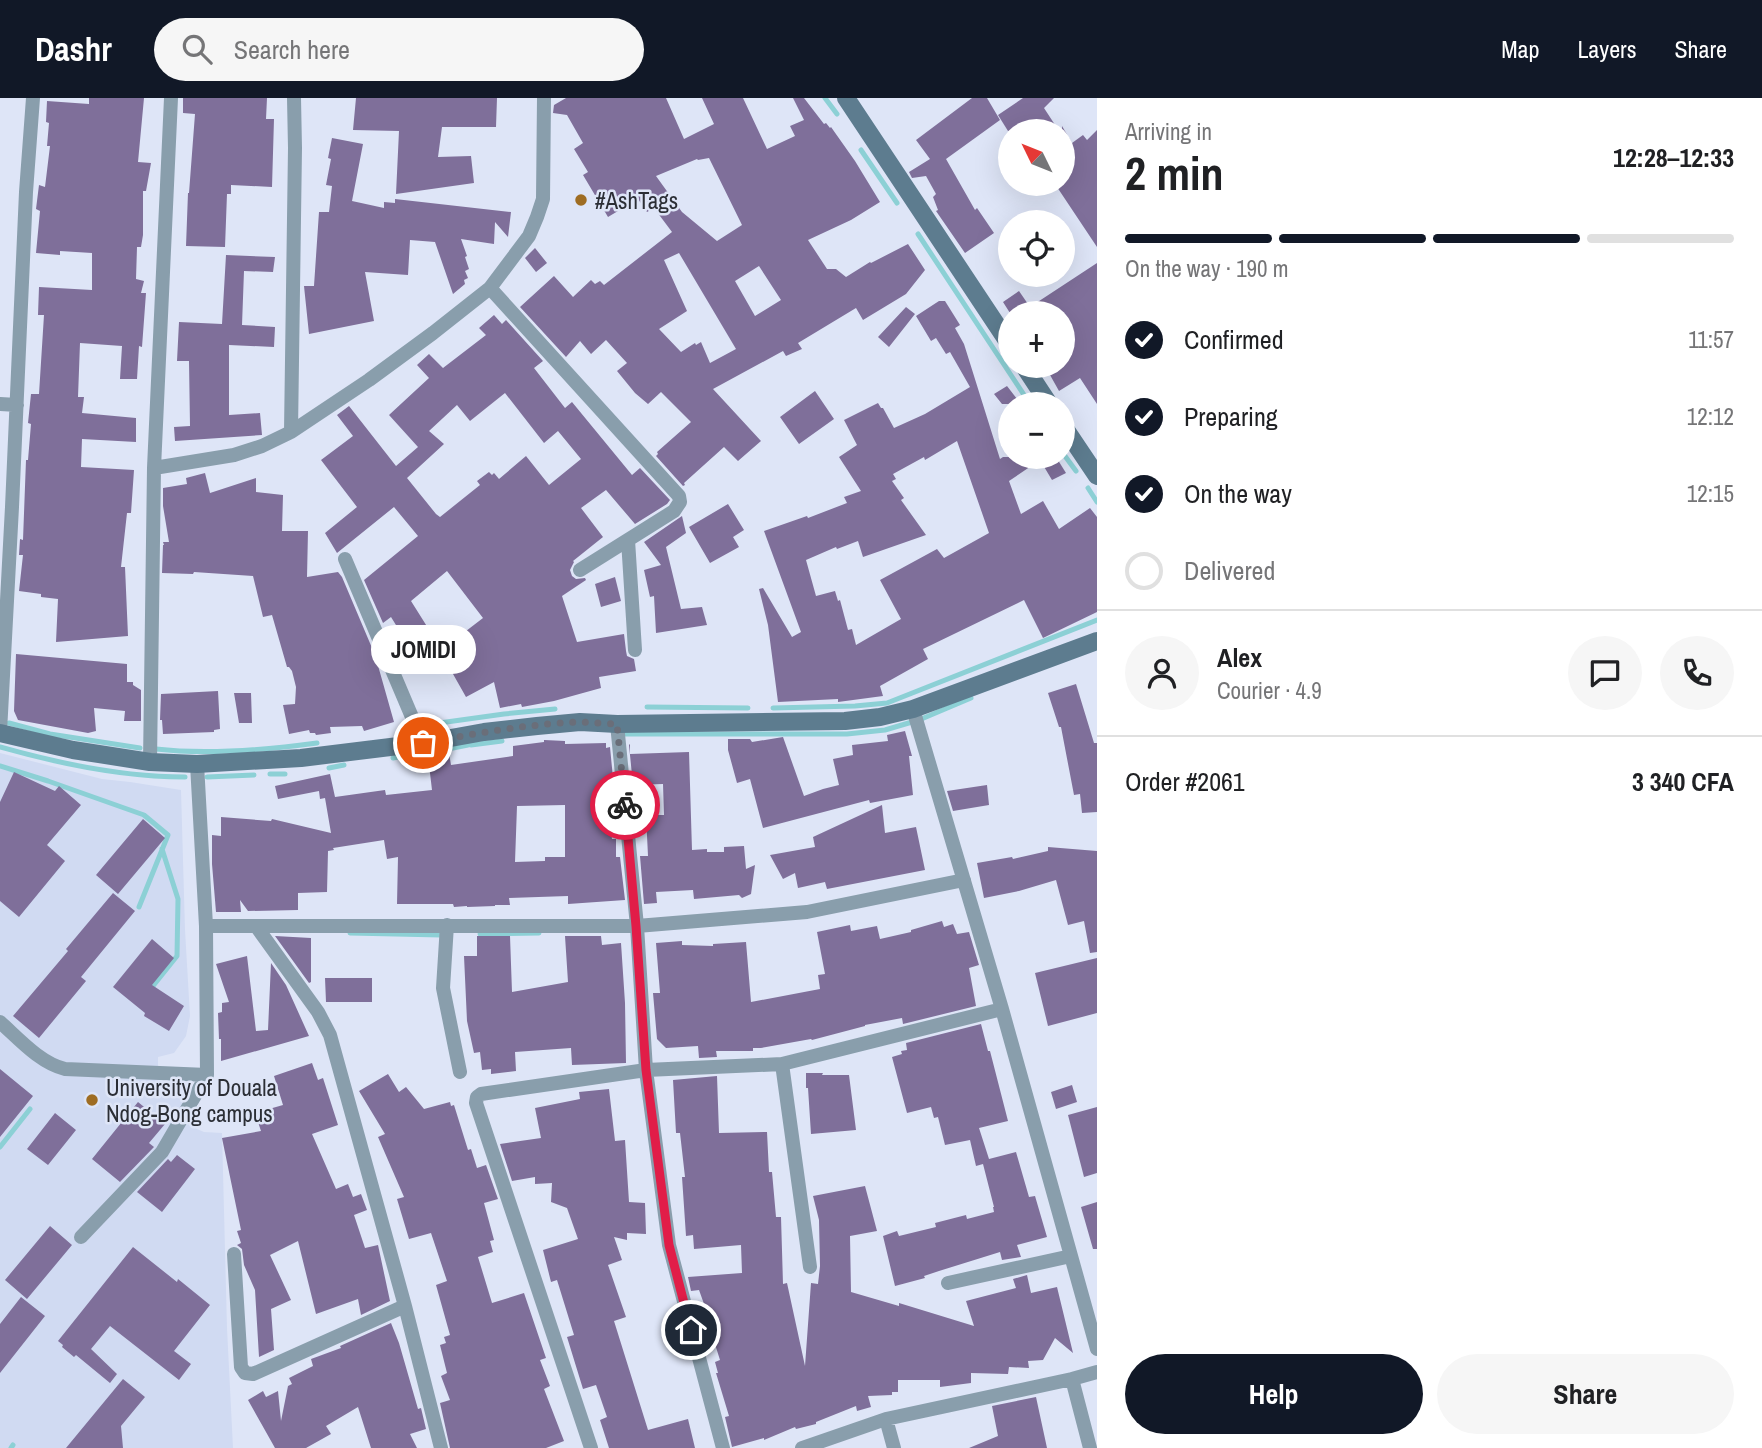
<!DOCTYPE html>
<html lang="en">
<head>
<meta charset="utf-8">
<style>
  body { margin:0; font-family:"Archivo Narrow",sans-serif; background:#f6f6f6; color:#202124; height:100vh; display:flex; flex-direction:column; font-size:26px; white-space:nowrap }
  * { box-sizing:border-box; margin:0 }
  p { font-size:23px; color:#757577 }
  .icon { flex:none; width:38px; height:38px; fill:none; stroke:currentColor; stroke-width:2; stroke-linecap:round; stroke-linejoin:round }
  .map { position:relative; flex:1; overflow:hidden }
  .sheet { display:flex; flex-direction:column; background:#fff; width:665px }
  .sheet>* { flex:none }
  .needle { width:46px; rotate:313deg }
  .fabs { position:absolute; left:998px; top:21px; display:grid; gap:14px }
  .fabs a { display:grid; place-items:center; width:77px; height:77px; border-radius:50%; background:#fff; box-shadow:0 7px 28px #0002; font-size:35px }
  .pin { position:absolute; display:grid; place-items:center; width:60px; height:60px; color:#fff; margin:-30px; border:4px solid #fff; border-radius:50%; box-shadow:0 2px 7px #0007 }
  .courier { position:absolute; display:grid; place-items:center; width:70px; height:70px; margin:-35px; border:5px solid #e11d48; border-radius:50%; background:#fff; color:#222; box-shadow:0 2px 9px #0007 }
  .bubble { position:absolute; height:49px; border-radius:24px; background:#fff; box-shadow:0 7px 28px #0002; font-size:23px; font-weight:700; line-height:49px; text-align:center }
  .headline em { font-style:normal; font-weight:700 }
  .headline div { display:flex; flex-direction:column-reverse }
  .headline { display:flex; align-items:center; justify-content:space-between; height:119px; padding:0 28px }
  h1 { font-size:46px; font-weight:700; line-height:52px }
  .bar { display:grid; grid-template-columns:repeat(4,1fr); gap:10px 7px; align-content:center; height:84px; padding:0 28px }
  .bar i { height:9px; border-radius:5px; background:#e0e0e0 }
  .bar .on { background:#111827 }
  .bar p { grid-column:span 4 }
  .line { display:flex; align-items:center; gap:18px; padding:0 28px; border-top:2px solid #e0e0e0 }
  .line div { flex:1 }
  .round { display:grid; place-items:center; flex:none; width:74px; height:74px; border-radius:37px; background:#f6f6f6 }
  ol { padding:0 28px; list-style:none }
  li { display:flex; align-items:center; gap:21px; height:77px }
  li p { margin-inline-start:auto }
  li .icon { padding:7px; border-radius:50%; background:#111827; color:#fff; stroke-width:4 }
  li:last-child { color:#757577 }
  li i { width:38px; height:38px; border:4px solid #e0e0e0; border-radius:50% }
  .button { display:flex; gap:14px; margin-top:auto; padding:14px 28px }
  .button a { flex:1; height:80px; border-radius:42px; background:#111827; color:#fff; font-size:28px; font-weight:700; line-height:80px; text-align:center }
  .button a+a { background:#f6f6f6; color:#202124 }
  header { display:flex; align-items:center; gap:42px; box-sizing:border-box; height:98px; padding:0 35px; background:#111827; color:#fff }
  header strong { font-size:33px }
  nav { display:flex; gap:38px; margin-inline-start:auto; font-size:24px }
  .search { width:490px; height:63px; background:#f6f6f6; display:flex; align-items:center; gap:18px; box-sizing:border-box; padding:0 24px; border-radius:38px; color:#757577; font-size:26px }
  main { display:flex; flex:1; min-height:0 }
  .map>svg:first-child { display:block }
  .built { fill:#d0daf2 }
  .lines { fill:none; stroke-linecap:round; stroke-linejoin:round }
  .stream { stroke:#8cd0d5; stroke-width:5 }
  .building { fill:#7f6f9a; fill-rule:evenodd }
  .minor { stroke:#899eac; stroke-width:14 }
  .secondary { stroke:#5d7c8f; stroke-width:18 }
  .done { stroke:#6a6e79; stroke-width:7; stroke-dasharray:0 12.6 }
  .route { stroke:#e11d48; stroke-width:9 }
  .poi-dot { fill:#9e6c22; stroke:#dee5f7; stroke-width:2.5 }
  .labels { text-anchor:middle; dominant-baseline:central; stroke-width:5; stroke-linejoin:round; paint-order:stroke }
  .poi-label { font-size:23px; fill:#2b2e35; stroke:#dee5f7; text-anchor:start }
</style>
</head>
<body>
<header>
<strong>Dashr</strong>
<div class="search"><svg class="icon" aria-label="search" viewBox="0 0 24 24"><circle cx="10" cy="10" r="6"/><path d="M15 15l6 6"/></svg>Search here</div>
<nav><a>Map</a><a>Layers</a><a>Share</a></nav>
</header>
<main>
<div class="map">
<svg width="1097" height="1350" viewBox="0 0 1097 1350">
  <rect width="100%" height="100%" fill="#dee5f7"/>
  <path class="built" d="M0 655 102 681 130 684 181 692 185 832 190 918 186 938 174 955 158 959V984L167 985 176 990 185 1006 184 1016 197 1031 204 1034 222 1035 227 1230 233 1350H0Z"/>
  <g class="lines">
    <path class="stream" d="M825 0 837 16
      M861 52 897 105
      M918 136 1030 306
      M1062 354 1076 373
      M1088 390 1097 404
      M647 609 748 610
      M773 610 855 608 887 605 1097 522
      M919 622 971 600
      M9 625 50 636 140 650
      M425 627 504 616 555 611
      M624 636H847L885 632 912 624
      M471 647 502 643
      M0 649C60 666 122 679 185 679
      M453 650 468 647
      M156 651C209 657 265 652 317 645
      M425 654 446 651
      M393 660 414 656
      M0 668 48 683 144 717 168 737 139 809
      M329 670 344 667
      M270 676H285
      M207 679 254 677
      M350 835 441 837
      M480 836 539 835
      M149 893 177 858 178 801 162 751
      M0 1049 30 1011
      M11 1350 13 1347"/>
  </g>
  <path class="building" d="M89 0H144L138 64 151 65 146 93H143V137L141 149H137L136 181 144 183 141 195H146L142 249 139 248 137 281H120L122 248 80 245 78 299H84L82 315 136 320V344L82 341 81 369 134 372 131 415H127L121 469H125L128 538 56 544 58 501 41 499V496L19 493 23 457H19L20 441 23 442 26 362H28L31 326 28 325 31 296H39L44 217H38L39 189 92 192V155L60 153V157L36 155 40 113 36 111 39 87 45 89 50 48H47L49 25 46 24 47 3 89 6Z
    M183 0H267L266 21H274L272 89 231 87V96H227L225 149 186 148 188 95H189L195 16 183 15Z
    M356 0H497L496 29H442L438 59 471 58 474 85 396 96 399 33 353 32Z
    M566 0H666L684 41 714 26 702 0H743L767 51 795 38 790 28 804 22 793 0H804L824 26 826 25 830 30 831 29 855 63 880 104 851 122 808 142 827 171H836L846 179 870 164 871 165 908 146 925 172 906 196 863 222 856 210 798 245 802 251 786 258 783 253 713 291 761 343 738 363 724 349 684 385 685 387 683 388 656 358 658 356 657 354 691 324 661 294 648 306 635 295 617 273 627 265 606 242 591 256 580 243 566 259 520 209 554 178 573 199 591 182 595 186 600 183 604 187 672 134 654 110 647 114 638 101 608 119 583 77 588 74 574 51 583 45 567 17 553 15 554 7ZM709 60 742 127 717 143 682 114 656 78 697 61 698 62ZM679 155 736 251 710 265 701 244 696 247 695 245 681 254 659 231 687 213 664 162ZM759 168 781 202 755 218 735 183Z
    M972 0H987L1000 22 946 61 975 112 977 110 994 135 965 155 936 113 938 112 933 99 936 96 926 78 912 80 909 74 930 61 916 42Z
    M1023 0H1054L1044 10 1059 33H1008L998 17Z
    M1062 28 1072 45 1083 37 1087 42 1097 32V149L1055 86H1062Z
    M332 40 363 46 352 103 384 110V104L395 105V101L511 114 508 139 495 124 494 146 461 141 467 158 465 159 469 171 465 173 468 180 464 182 465 186 453 196 435 144 410 142 408 177 365 174 374 223 309 236 304 188H314L319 114H329L332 88 326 87 331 61 328 60Z
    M535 150 547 165 536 174 525 160Z
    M226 157 275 159 273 174 244 173 242 227 275 229 274 249 229 247V317L260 315 262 337 175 343 174 329 190 328 189 263H177L179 224 222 226Z
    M1097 165V306L1080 280 1059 293 1045 268H1062V215H1010L1003 204 1019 193 1030 209Z
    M939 203H945L960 227 955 230 964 246 1000 361 1003 359H1056L1066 375 1052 382 1040 362 1009 383 1021 416 1043 403 1059 431 1090 410 1097 419V514L1043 540 1024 502 923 551 928 561 880 588 883 598 838 604V601L778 604 768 527 759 491 763 490 792 539 801 534 764 433 807 418 808 420 847 405 844 399 861 393 839 359 857 347 844 322 878 305 881 310H883L894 330 925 316 970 289 950 254 946 256 936 240 931 243 916 218ZM957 343 989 435 944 460 937 451 880 482 901 521 856 547 852 531 848 532 840 502 838 503 835 493 816 498 806 462 836 449 837 451 858 443 863 459 926 437 901 402 904 400 892 383 896 381 893 376 924 359 925 362Z
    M906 209 915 216 889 249 878 239Z
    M494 217 502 226 506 222 543 263 534 270 565 310 572 304 632 377 640 370 670 402 667 406 635 426 606 392 581 410 603 439 573 463 574 464 570 472 572 478 576 481 585 480 586 482 562 498 577 544 624 536 626 553 627 558 634 561 636 573 599 579 601 590 554 603 522 609 521 606 500 610 494 584 466 599 440 553 483 520 447 473 411 503 433 538 412 553 391 519 383 525 364 482 418 438 394 409 337 455 325 435 357 409 321 362 353 338 337 317 349 308 396 368 418 349 389 317 429 280 417 267 429 256 443 270 486 237 479 230ZM505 295 544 345 558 333 581 361 549 387 526 358 499 381 494 375 492 377 489 374 477 383 480 387 440 419 436 416 407 380 444 346 429 333 457 307 470 323Z
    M1007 288 1021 306H1002L994 296Z
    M815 293 834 321 799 346 780 319Z
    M205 375 210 395 256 380V394L283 397 282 433H308L307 479 338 474 342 479 375 557 394 624 364 633 362 628 330 629 331 635 316 637 315 635H310L309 632 289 636 283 607 295 606 296 589 292 573 289 569H287L272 517 263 519 253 478 194 474 193 476 162 475 163 447H164L163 444H169L163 408V390L187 386 186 380Z
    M728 406 744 432 733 439 739 449 710 465 689 429Z
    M682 418 686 435 666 449 681 511 702 509 707 527 656 535 654 498 650 499 644 472 661 467 644 444Z
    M615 479 621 503 601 509 595 486Z
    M16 556 127 566V584H133V587L141 592V623H124L125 613 94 610 96 633 88 635 18 622 14 613Z
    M1076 586 1094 645H1097V714L1082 715 1080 696 1074 697 1061 629H1059L1048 595Z
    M218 593 220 631 214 632V634L163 636 162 622H160L161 596Z
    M234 595H251L252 625H239Z
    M905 633 912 658H909L913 697 870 705 869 702 763 730 750 681 737 685 728 652V641H750L752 644 783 639 804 698 823 691 839 687 833 661 853 657 852 647 888 643 887 637Z
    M544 642 565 643V646L606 645V650L610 649 615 701H608L609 719 612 741H616V759H620L625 802 568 806V798L509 800 510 807H495V808L467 809V808L454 809 453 806H397L398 759 387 761 384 742 333 750 334 752 328 753 327 794 298 795V812L248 813 240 802 241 814H216L212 766V737L221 738V719L271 723 272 721 331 735 325 700 320 701 319 693 278 701 275 688 330 676 335 699 385 692 386 697 432 692 428 658 449 655 451 667 513 658V648L544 644ZM565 707V759H545V763L515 764 517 708Z
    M630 646V656L689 654 692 752 707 751V754H724V749L744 748 746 771 755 767 751 796 742 800 739 797 694 801 693 792 656 794 657 805 644 806 640 758H648L646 717H664L663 686 633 687 629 647Z
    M14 674 55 693 59 688 81 707 47 747 65 763 19 819 0 803V704Z
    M987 687 989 707 953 713 947 693Z
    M882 707 885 735 916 729 925 772 827 791 825 784 798 790 795 775 783 781 770 757 815 749 813 739Z
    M143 721 165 740 118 796 96 777Z
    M1048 749 1097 753V854L1090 855 1084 823 1068 827 1056 782 1019 793 984 800 977 765 1012 759 1013 761 1048 753Z
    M113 795 135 813 81 879 86 883 39 940 13 918 68 853 66 851Z
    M942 823 944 829 953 826 957 836 969 834 979 867 969 870 976 908 903 926 902 920 865 927V928L812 942 811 941 761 950H753V953H716L717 959 699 960 698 948 666 950 657 941 653 895H660L656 845 682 843V847L713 848V846L746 844 751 904 820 891 818 877 825 876 817 834 850 827 851 833 877 828 880 841 911 834V832Z
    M275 838 311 840V884L309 885Z
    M477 838H510L512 894 568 884 565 838H601L602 847 621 845 625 905 626 965 572 967 571 950 515 954 516 973 491 976V971L482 972 480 954 474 955 467 923 464 858H477Z
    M152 841 174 860 152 887 184 908 169 933 144 918 145 915 113 889Z
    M247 858 256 933 268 932 271 865 286 887 309 938 221 963V941H219L218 915 222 914V905L229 904 216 866Z
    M1097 860V915L1048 928 1035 875Z
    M325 880H372V904H326Z
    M981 926 988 953H990L1008 1023 979 1030 989 1061 1016 1054 1029 1099 1035 1098 1047 1139 1017 1147 1021 1159 1002 1162 1000 1154 939 1173 924 1178 925 1180 895 1188 883 1138 897 1133 899 1138 936 1129 935 1125 966 1117 967 1121 994 1114 993 1109H994L983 1066 976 1068 970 1042 945 1047 938 1019 934 1020 931 1009 907 1015 892 959 902 956 901 953 907 952 906 945Z
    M312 965 318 982 323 980 338 1027 312 1036 336 1091 348 1086 353 1099 361 1096 367 1112 354 1117 365 1150 378 1147 390 1203 361 1217 358 1201 316 1216 298 1143 270 1157 291 1202 271 1211 274 1252 259 1259 255 1192 244 1167 242 1151 237 1147 241 1145 237 1133 241 1132 222 1040 261 1033 255 1015 283 1007 274 978Z
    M0 971 33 998 0 1039Z
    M806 975H823L822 977H849L856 1032 811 1036 808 990H806Z
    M388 976 399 994 406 989 424 1011 450 1004 451 1008 454 1007 468 1052 471 1051 477 1070 486 1067 498 1101 484 1105 494 1142 490 1143 493 1154 478 1159 492 1205 524 1195 546 1260 540 1262 550 1288 544 1291 564 1343 546 1350H450L440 1305 450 1302 441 1278 447 1275 440 1247 446 1245 444 1239 450 1237 436 1187 447 1183 431 1135 409 1141 397 1101 404 1099 378 1039 385 1036 359 993Z
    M717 978 719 1035 767 1034 769 1074H772L776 1119H781L783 1186 787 1185 805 1268 811 1185 818 1186 820 1168 819 1122 813 1098 865 1088 877 1133 850 1138 851 1194 899 1208V1205L974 1228 966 1203 1016 1190 1013 1181 1027 1177 1031 1195 1057 1189 1073 1255 1055 1240 1043 1262 1028 1263 1029 1270 1009 1269 1008 1276 971 1275V1285L940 1289V1282H898V1294H892V1297L868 1298 871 1309 857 1313 856 1308 816 1324V1326L796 1331 795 1329 764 1342V1340L732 1349 725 1319 729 1318 716 1275H718L715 1264 720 1262 714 1243 717 1242 699 1192 691 1193 688 1179 742 1175 741 1147 694 1151 693 1137 686 1138 682 1079H685L680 1035H676L673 982Z
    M1072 987 1077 1004 1056 1011 1051 994Z
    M609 991 615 1043 625 1042 629 1104 645 1105 646 1136 627 1135V1142L614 1139 622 1162 608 1167 626 1219 614 1223 648 1332 688 1321 695 1350H609L600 1322 607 1319 596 1287 583 1291 567 1239 574 1237 557 1182 551 1184 543 1152 578 1141 567 1110 551 1104 552 1085 535 1086V1079L512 1083 500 1046 541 1040 535 1010 580 1001 579 994Z
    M138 1004 165 1026 149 1045 154 1049 120 1084 92 1061Z
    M1097 1009V1075L1084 1079 1068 1017Z
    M55 1015 76 1032 48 1067 27 1051Z
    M177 1057 195 1071 162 1114 137 1094 168 1061 171 1064Z
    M1097 1104V1151H1093L1081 1109Z
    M50 1128 72 1147 27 1201 5 1182Z
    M133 1149 177 1184 178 1181 210 1207 174 1253 191 1266 179 1282 110 1228 91 1251 117 1276 110 1285 76 1257 74 1259 62 1249 63 1247 58 1243Z
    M21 1199 45 1218 0 1275V1226Z
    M391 1225 399 1245 418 1311 421 1310 426 1331 410 1336 417 1350H371L358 1309 326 1328 331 1336 306 1350H275L248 1302 263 1293 266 1299 278 1293 281 1323 288 1288 292 1286 289 1280 313 1268 311 1261 341 1250 340 1248Z
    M123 1281 145 1299 121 1328 123 1350H66Z
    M1036 1299 1047 1350H969L998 1338 992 1308Z"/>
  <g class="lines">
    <path class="minor" d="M490 190 679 398 680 404 674 413 580 472
      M0 306 17 307
      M291 334 295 50 294 0
      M154 370 234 357 262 348 291 334 369 282 433 235 490 190 529 138 537 119 543 101 544 0
      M628 442 635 552
      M345 461 423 645
      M913 611 1002 911 1097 1251
      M617 626 637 828 646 972 669 1147 723 1350
      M0 634 12 409 26 94 33 0
      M150 664 154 370 171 0
      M447 827 443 890 460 974
      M206 828H637L807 814 964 782
      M256 828 318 914 330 937 405 1208 441 1350
      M0 924C19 941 40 965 65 971L207 977
      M782 966 810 1169
      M81 1139 162 1054 207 977 206 828 197 666
      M234 1156 241 1269 245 1275 253 1276 405 1208
      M948 1185 1071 1158
      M1072 1281 1090 1350
      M886 1321 894 1350
      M591 1350 476 1005 477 999 481 996 646 972 782 966 1002 911
      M802 1350 886 1321 1072 1281 1097 1274"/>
    <path class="secondary" d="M846 0 1010 247
      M1024 268 1049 306
      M1062 326 1097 378
      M0 635 73 652 150 664 197 666 301 660 423 645 484 634 537 628 580 624 617 626 845 623 880 619 913 611 1097 543"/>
  </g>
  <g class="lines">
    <path class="done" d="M423 645C474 636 527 626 579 624 592 624 605 626 617 626L625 707"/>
    <path class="route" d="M625 707 636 828 646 972 669 1147 691 1232"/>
  </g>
  <g class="poi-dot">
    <circle cx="581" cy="102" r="7"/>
    <circle cx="92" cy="1002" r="7"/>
  </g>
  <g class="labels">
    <g class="poi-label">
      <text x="595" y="102">#AshTags</text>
      <text x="106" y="989">University of Douala<tspan x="106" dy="26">Ndog-Bong campus</tspan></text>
    </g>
  </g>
</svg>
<div class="fabs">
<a><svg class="needle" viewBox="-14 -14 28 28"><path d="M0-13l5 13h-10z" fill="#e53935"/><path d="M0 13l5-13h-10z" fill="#757577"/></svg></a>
<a><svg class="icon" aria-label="locate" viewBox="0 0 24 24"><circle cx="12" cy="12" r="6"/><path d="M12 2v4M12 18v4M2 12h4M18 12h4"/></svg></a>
<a>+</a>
<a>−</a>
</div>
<div class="pin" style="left:423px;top:645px;background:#ea580c"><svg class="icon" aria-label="bag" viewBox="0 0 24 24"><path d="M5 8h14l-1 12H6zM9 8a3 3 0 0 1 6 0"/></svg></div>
<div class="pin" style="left:691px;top:1232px;background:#1f2937"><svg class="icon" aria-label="home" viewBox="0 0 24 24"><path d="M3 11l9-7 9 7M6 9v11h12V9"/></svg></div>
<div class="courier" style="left:625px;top:707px"><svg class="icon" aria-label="bike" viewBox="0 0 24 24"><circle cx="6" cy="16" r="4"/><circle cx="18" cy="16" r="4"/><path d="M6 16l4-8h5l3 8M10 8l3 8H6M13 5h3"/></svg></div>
<div class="bubble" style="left:371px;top:527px;width:105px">JOMIDI</div>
</div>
<section class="sheet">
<div class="headline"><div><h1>2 min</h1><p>Arriving in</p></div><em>12:28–12:33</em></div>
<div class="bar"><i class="on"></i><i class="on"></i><i class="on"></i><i></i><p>On the way · 190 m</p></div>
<ol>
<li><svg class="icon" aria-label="check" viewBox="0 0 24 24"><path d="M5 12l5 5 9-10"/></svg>Confirmed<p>11:57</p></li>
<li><svg class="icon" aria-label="check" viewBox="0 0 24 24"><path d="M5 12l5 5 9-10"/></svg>Preparing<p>12:12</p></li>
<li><svg class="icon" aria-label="check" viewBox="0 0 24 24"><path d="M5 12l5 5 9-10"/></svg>On the way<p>12:15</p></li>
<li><i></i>Delivered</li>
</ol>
<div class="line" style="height:126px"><a class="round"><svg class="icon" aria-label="person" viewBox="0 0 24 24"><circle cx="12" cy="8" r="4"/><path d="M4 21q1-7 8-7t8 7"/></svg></a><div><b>Alex</b><p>Courier · 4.9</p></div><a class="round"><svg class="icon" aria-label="chat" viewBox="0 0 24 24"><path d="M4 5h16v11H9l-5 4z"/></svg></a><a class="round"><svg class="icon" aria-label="phone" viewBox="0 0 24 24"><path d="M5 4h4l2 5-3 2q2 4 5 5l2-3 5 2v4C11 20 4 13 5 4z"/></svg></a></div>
<div class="line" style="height:91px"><div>Order #2061</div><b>3 340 CFA</b></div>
<div class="button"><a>Help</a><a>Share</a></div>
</section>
</main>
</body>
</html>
